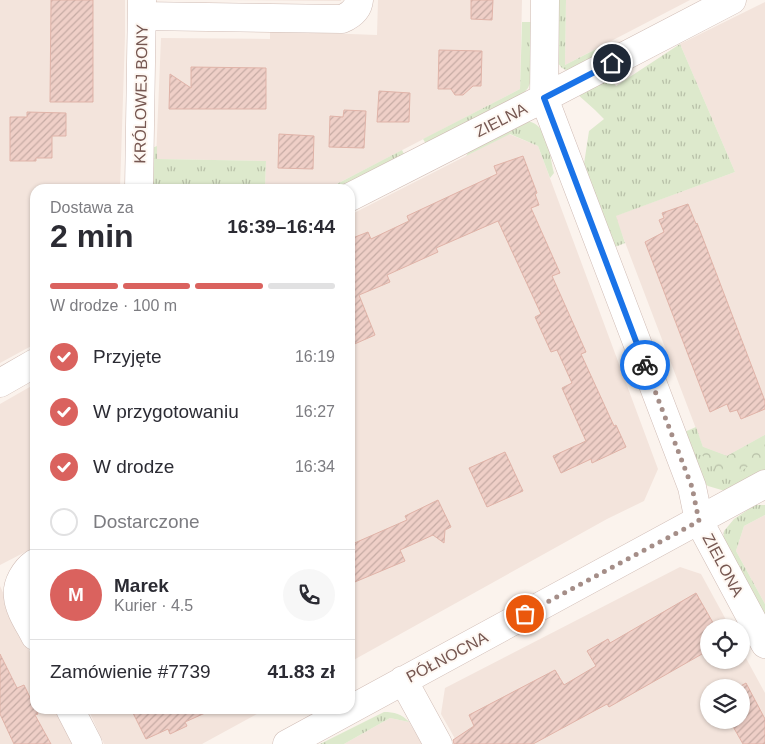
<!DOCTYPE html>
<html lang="pl">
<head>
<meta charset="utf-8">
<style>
  body { margin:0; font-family:Arial,sans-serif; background:#f7f7f7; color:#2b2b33; height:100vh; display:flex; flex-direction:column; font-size:19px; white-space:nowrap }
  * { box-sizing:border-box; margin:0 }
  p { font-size:16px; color:#7c7c81 }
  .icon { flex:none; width:28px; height:28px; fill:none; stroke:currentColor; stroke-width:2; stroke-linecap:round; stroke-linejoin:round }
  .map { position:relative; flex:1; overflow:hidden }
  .side { position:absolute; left:30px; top:184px; width:325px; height:530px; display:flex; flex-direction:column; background:#fff; border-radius:15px; box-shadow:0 1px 4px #0004 }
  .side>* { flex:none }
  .fabs { position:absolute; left:700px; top:619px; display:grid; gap:10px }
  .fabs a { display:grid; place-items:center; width:50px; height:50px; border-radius:50%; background:#fff; box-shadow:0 1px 4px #0004; font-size:25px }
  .pin { position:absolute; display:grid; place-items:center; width:42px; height:42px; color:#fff; margin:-21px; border:2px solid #fff; border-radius:50%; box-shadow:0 1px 5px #0007 }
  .courier { position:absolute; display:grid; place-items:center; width:50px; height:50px; margin:-25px; border:4px solid #1a73e8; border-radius:50%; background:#fff; color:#222; box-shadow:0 1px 6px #0007 }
  .overview em { font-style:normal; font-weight:700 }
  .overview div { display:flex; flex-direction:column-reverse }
  .overview { display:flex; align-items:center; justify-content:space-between; height:85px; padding:0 20px }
  h1 { font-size:32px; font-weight:700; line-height:38px }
  .bar { display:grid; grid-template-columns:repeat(4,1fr); gap:8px 5px; align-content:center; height:60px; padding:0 20px }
  .bar i { height:6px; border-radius:4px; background:#e1e1e2 }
  .bar .active { background:#da625e }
  .bar p { grid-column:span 4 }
  .line { display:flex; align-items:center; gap:12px; padding:0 20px; border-top:1px solid #e1e1e2 }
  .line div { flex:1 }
  .round { display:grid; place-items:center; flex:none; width:52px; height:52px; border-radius:26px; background:#f7f7f7 }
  ol { padding:0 20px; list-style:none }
  li { display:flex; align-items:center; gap:15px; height:55px }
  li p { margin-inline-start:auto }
  li .icon { padding:5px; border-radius:50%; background:#da625e; color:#fff; stroke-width:4 }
  li:last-child { color:#7c7c81 }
  li i { width:28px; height:28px; border:2px solid #e1e1e2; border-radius:50% }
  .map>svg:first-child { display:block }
  .residential { fill:#f3e4dc; fill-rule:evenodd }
  .grass { fill:url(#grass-tufts) }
  .forest { fill:url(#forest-crowns) }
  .building { fill:url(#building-hatch); stroke:#e0b3a8 }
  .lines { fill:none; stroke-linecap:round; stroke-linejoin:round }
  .minor-casing { stroke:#d0bcb5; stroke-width:29 }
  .minor { stroke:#fff; stroke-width:28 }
  .done { stroke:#a58e88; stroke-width:5; stroke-dasharray:0 9 }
  .route { stroke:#1a73e8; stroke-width:6 }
  .labels { text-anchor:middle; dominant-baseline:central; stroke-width:4; stroke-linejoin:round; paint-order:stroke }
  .street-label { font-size:16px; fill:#765751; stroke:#fef8f3 }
</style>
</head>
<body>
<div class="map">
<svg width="765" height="744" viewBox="0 0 765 744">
  <defs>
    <pattern id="grass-tufts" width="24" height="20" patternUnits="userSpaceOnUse" patternTransform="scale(1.25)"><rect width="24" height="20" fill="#dde9cc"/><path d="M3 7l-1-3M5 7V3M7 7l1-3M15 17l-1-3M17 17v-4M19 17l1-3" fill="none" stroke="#b8c0a8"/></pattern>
    <pattern id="forest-crowns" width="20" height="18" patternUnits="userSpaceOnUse" patternTransform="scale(1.25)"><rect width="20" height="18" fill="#dde9cc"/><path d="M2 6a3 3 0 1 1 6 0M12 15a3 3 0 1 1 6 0" fill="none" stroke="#b8c0a8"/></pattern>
    <pattern id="building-hatch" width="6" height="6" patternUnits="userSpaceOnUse" patternTransform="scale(1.25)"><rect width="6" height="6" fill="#efcfc7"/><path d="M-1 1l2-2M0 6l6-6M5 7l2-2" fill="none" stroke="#c6aba4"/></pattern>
  </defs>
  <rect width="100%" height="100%" fill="#fbf3ed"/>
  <path class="residential" d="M0 0H125V36L120 189H35V344L0 363Z
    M219 0H341V1Z
    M378 0H522L520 89 327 189H265L266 161 156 159 161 38 270 39V31L377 35Z
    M566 0H690L565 65Z
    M765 2V435L727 456 703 447 615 216 735 172 680 44Z
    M509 134 538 146 658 469 644 501 607 519 350 662V215Z
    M35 384V547L0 565V404Z
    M765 515V604L736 551 744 526Z
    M680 567 701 574 730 627 709 628V660H741V649L765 693V744H458L441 714 445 688ZM709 688H741V720H709Z
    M0 586 35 663V709H57L73 744H0Z
    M88 709H266L202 744H104Z
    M390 718 409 722 422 744H344Z"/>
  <path class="grass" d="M556 0H566L565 65 600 47 601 58 568 71 562 68 557 62Z
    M522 22H533V76L528 88 522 95 426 144 423 139 520 89Z
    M680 44 735 172 616 216 625 243 615 247 584 164 589 131 604 119 595 110 576 93 610 76 616 86Z
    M519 121C523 121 527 121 531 122 548 127 550 158 554 173L550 178 538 146 510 134 466 156 469 151Z
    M157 146V159L266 161 265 189H148L152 148Z
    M402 150 405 156 359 181 331 187Z
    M696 427 703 447 727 456 765 435V471L725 491 708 486 700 480 682 433Z
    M755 505H765V515L744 526 736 551 765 604V620L722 545 724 531 734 519Z
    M384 712C394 712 402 714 409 722L390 718 344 744H320Z"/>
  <path class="forest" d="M765 435V457L753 463 737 474 716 470 700 453 703 447 727 456Z"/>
  <path class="building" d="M51 0H93V102H50Z
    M471 0H493L492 20 471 19Z
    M439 50 482 51 481 86H473L463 95H455L451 89H438Z
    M191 67 266 68V109H169L170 74 191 88Z
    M379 91 410 93 409 122H377Z
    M344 110 366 111 364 148 329 147 330 116 343 117Z
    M27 112 66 113V136H52V158H36V161H10V117H27Z
    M279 134 314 136 313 169 278 168Z
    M523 156 537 193 535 194 539 205 531 208 560 273 552 276 586 352 581 354 614 426 616 425 626 447 592 463 591 459 561 473 553 456 586 441 562 388 572 383 557 350 551 352 535 317 541 314 498 221 436 248 438 252 387 275 390 282 359 295 375 335 350 346V239L368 232 371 239 409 221 407 216 497 174 494 166Z
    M688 204 696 224 697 223 702 236 765 401V409L741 419 737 410 730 412 727 404 710 412 645 242 664 232 659 220 664 218 662 213Z
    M505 452 523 491 487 507 469 468Z
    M438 500 451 527 445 530 444 543 433 535 400 550 405 561 350 584V545L407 520 405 516Z
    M696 593 716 628H709V650L609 707 607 704 533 744H454L453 740 474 726 469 715 555 670 564 685 596 666 587 651 608 639 610 643Z
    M0 654 17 688 24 685 38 714 35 715 51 744H14L0 714Z
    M746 683 765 719V744H743L731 723 733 722 732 720H741V688H737Z
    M131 709H214L185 722 187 726 170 734 168 729 146 739Z"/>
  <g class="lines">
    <defs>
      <path id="minor" d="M545 0 544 98 692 487 699 521 765 644
        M142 16 342 19C351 15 358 10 359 0
        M139 189 142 0
        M350 197 544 98 732 0
        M0 383 35 363
        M35 563C25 570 16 584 18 597 19 610 29 624 35 636
        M403 680 438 744
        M70 709 88 744
        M287 744 765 484"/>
    </defs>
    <use href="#minor" class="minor-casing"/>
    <use href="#minor" class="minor"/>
  </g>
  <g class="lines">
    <path class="done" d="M525 614 699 521 692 487 645 365"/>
    <path class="route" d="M612 63 544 98 645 365"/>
  </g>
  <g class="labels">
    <g class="street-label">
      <text transform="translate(141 94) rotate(-89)">KRÓLOWEJ BONY</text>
      <text transform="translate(501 120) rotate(-27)">ZIELNA</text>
      <text transform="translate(723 565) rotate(62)">ZIELONA</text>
      <text transform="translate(447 657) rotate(-28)">PÓŁNOCNA</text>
    </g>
  </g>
</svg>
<div class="fabs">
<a><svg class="icon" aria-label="locate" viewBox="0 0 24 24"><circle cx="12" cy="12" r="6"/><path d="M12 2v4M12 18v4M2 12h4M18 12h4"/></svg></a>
<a><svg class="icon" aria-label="layers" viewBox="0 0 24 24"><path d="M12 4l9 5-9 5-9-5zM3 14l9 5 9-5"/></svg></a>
</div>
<div class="pin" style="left:525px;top:614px;background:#ea580c"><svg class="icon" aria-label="bag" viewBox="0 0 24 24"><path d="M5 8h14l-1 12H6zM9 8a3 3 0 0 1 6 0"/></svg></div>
<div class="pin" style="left:612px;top:63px;background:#1f2937"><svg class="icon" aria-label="home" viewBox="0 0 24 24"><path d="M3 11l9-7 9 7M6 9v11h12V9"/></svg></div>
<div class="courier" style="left:645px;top:365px"><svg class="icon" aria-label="bike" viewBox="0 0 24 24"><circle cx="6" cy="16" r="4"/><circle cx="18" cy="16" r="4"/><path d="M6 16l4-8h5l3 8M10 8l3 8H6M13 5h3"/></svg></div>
<section class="side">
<div class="overview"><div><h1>2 min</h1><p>Dostawa za</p></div><em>16:39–16:44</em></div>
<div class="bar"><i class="active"></i><i class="active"></i><i class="active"></i><i></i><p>W drodze · 100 m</p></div>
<ol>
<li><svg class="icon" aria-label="check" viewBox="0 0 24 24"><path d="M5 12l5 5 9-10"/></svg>Przyjęte<p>16:19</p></li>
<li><svg class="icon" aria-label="check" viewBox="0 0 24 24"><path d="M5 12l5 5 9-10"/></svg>W przygotowaniu<p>16:27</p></li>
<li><svg class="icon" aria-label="check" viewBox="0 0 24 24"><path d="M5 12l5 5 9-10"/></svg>W drodze<p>16:34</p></li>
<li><i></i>Dostarczone</li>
</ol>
<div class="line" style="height:90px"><b class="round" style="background:#da625e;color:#fff">M</b><div><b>Marek</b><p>Kurier · 4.5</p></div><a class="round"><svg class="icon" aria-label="phone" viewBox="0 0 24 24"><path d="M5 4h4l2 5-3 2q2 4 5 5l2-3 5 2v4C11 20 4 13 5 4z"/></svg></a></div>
<div class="line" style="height:65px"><div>Zamówienie #7739</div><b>41.83 zł</b></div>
</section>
</div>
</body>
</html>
